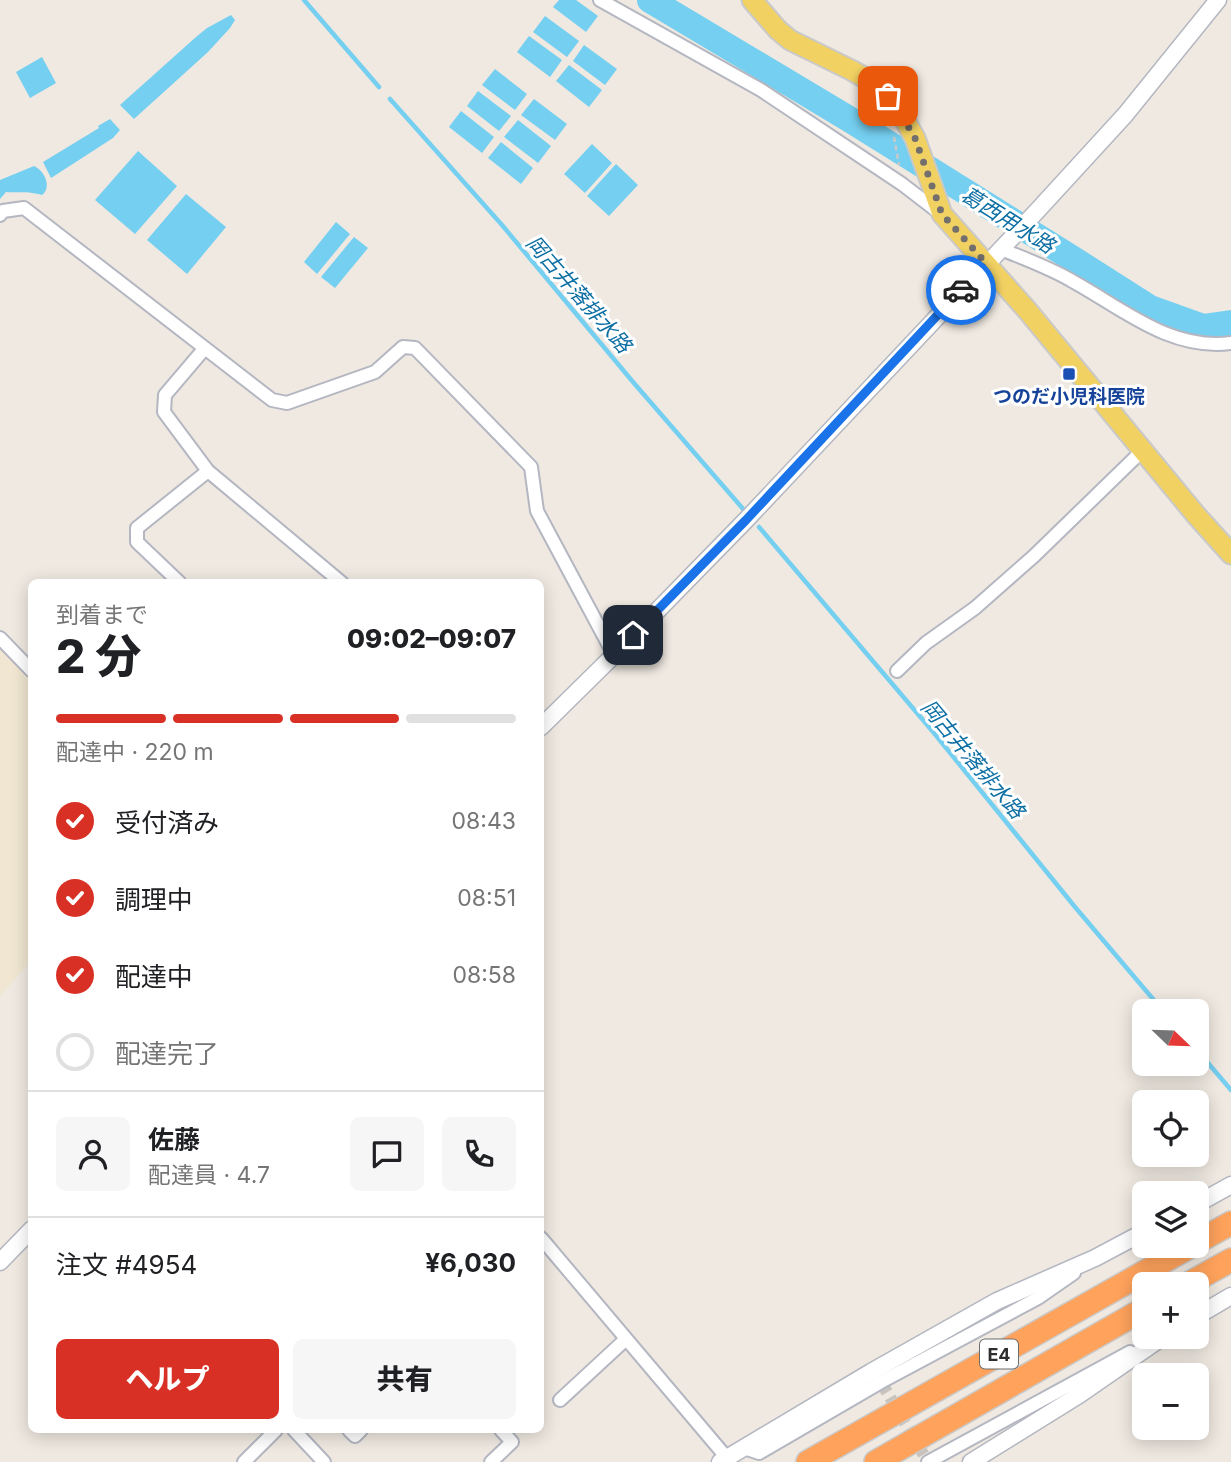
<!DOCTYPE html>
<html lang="ja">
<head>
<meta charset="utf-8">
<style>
  body { margin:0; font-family:Inter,"Noto Sans JP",sans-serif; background:#f6f6f6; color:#202124; height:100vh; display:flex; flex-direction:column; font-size:26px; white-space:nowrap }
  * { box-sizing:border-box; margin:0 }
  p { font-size:23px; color:#757577 }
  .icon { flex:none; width:38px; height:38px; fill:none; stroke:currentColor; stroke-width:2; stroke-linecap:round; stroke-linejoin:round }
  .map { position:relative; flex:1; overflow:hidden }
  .details { position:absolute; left:28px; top:579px; width:516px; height:854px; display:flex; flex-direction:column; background:#fff; border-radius:10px; box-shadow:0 4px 18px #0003 }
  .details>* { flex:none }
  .needle { width:46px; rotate:113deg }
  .tools { position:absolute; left:1132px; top:999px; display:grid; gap:14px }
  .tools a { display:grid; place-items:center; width:77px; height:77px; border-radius:10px; background:#fff; box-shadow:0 4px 18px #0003; font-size:35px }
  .pin { position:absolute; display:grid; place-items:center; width:60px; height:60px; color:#fff; margin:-30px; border-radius:14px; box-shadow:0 4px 10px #0006 }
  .courier { position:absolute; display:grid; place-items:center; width:70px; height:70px; margin:-35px; border:5px solid #1a73e8; border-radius:50%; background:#fff; color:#222; box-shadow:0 2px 9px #0007 }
  .summary em { font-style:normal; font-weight:800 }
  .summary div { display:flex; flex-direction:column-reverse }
  .summary { display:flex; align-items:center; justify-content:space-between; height:119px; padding:0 28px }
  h1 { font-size:46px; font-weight:800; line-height:52px }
  .bar { display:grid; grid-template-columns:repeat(4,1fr); gap:10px 7px; align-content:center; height:84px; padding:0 28px }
  .bar i { height:9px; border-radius:5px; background:#e0e0e0 }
  .bar .current { background:#d93025 }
  .bar p { grid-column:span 4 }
  .line { display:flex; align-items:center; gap:18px; padding:0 28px; border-top:2px solid #e0e0e0 }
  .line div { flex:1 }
  .round { display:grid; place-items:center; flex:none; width:74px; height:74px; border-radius:10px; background:#f6f6f6 }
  ol { padding:0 28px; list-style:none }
  li { display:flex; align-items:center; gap:21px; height:77px }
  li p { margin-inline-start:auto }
  li .icon { padding:7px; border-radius:50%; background:#d93025; color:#fff; stroke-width:4 }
  li:last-child { color:#757577 }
  li i { width:38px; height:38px; border:4px solid #e0e0e0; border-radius:50% }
  .button { display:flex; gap:14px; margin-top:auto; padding:14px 28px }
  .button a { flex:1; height:80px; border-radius:10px; background:#d93025; color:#fff; font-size:28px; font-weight:800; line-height:80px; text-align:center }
  .button a+a { background:#f6f6f6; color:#202124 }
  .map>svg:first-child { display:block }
  .education { fill:#f0e6d1 }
  .water { fill:#75cff0 }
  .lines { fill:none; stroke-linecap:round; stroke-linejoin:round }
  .stream { stroke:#75cff0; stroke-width:4.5 }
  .river { stroke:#75cff0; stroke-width:26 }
  .minor-tunnel { stroke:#c8c4bd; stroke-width:12; stroke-dasharray:12 6; stroke-linecap:butt }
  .minor-casing { stroke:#b4b7c1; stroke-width:16 }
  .tertiary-casing { stroke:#b4b7c1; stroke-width:19 }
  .primary-casing { stroke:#c9c9c9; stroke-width:23 }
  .motorway-casing { stroke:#c9c9c9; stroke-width:26 }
  .path { stroke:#c9c9c9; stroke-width:2.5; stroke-dasharray:5 3.5; stroke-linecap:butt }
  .minor { stroke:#fff; stroke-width:12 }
  .tertiary { stroke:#fff; stroke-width:16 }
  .primary { stroke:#f2d163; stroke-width:19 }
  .motorway { stroke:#ffa35c; stroke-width:23 }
  .done { stroke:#726f6d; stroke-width:7; stroke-dasharray:0 12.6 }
  .route { stroke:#1a73e8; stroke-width:9 }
  .transit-dot { fill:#1a4fb4; stroke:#fff; stroke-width:2.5 }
  .labels { text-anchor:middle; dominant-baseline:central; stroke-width:6; stroke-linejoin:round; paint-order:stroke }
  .shield { fill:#fff; stroke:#6d6d6d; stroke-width:2 }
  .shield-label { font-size:18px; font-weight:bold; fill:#2e2e2e }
  .transit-label { font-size:19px; font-weight:bold; fill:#164399; stroke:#fff }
  .water-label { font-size:21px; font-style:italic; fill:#0d6fa3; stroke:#fff }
</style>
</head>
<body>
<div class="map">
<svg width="1231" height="1462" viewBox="0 0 1231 1462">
  <rect width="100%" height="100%" fill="#efe9e1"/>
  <path class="education" d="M0 643 32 679 31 961 0 996Z"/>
  <path class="water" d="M559 0H576L598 16 586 32 553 7Z
    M231 15 235 20 230 28 208 52 134 119 120 105 196 37 207 28Z
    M545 16 579 41 567 57 533 32Z
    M529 36 562 60 550 77 517 52Z
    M584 45 617 69 605 85 573 61Z
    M42 57 56 83 30 98 16 72Z
    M569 65 602 90 589 107 556 81Z
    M495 69 527 94 515 110 482 85Z
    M478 91 511 116 499 131 467 106Z
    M534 99 567 124 555 140 521 115Z
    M461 111 494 137 482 153 449 127Z
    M110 119 120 130 113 138 51 178 43 162 99 128 98 126Z
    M518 120 551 146 538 163 504 137Z
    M501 142 533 168 521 184 488 158Z
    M592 144 612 163 585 193 564 174Z
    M138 151 177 186 135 234 95 200Z
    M616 164 638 185 609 216 587 196Z
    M34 166C45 171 52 187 42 195 27 191 20 193 6 192L0 199V180Z
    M186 194 226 227 187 274 147 240Z
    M336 222 350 234 317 274 304 262Z
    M354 237 368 248 335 288 321 277Z"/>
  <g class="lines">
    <path class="stream" d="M304 0 379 87
      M390 99 502 225 633 382 744 510
      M759 527 934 733 1075 907 1164 1012
      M1197 1050 1231 1090"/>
    <path class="river" d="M650 0 849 119 1070 257 1150 308 1203 327 1231 323"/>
    <path class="minor-tunnel" d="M881 1382 928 1462"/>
    <defs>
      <path id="minor" d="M600 0 761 90 902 184 941 214
        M0 215 3 211 24 208 272 400 287 403 375 372 403 347 415 348 531 467 537 511 614 655
        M1001 249C1025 259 1051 268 1074 282 1123 309 1171 351 1231 343
        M205 348 165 395 164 412 208 471 342 583
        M180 583 137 542V528L208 471
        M0 638 32 671
        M897 671 926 643 975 608 1034 556 1143 450
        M541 1238 727 1458
        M560 1400 626 1339
        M294 1430 324 1462
        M349 1430 355 1436 361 1430
        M744 1448 759 1453 881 1382 1038 1298 1074 1273
        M244 1462 276 1430
        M491 1462 512 1442 501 1430
        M928 1462 1130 1352"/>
      <path id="tertiary" d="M541 727 614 655 746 520 1037 211 1125 115 1218 0
        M1197 1204 1231 1185
        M0 1262 32 1229
        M1197 1316 1231 1296
        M720 1462 871 1372 997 1301 1095 1258 1144 1232
        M971 1462 1079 1395 1163 1337"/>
      <path id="primary" d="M752 0 778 30 790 40 853 71 872 82 888 96 902 115 915 138 942 214 1027 310 1196 515 1231 554"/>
      <path id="motorway" d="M1197 1242 1231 1223
        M1188 1284 1231 1260
        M808 1462 1191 1246
        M876 1462 1144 1309"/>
    </defs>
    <use href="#minor" class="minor-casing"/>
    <use href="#tertiary" class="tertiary-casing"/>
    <use href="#primary" class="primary-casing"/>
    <use href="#motorway" class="motorway-casing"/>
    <path class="path" d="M894 137 899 165"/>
    <use href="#minor" class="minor"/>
    <use href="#tertiary" class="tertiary"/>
    <use href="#primary" class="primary"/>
    <use href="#motorway" class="motorway"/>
  </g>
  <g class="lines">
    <path class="done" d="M888 96 902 116 915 138 942 214 986 263 961 290"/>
    <path class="route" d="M633 635 746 520 961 290"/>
  </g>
  <rect class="transit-dot" x="1062" y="367" width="14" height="14" rx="3.5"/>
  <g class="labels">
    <rect class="shield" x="980" y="1339.5" width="38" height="29" rx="5"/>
    <g class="shield-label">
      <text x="999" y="1354">E4</text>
    </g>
    <g class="transit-label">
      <text x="1069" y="396">つのだ小児科医院</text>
    </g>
    <g class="water-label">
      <text transform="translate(1008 220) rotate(32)">葛西用水路</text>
      <text transform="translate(579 294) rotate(49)">岡古井落排水路</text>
      <text transform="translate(973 759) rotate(50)">岡古井落排水路</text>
    </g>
  </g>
</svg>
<div class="tools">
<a><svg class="needle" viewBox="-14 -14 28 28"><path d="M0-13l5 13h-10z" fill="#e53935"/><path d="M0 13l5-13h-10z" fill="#757577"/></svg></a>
<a><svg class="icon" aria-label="locate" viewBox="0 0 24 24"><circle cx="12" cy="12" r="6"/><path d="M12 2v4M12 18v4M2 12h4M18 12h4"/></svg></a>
<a><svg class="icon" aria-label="layers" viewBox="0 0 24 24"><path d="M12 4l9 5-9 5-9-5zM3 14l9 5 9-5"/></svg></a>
<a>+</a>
<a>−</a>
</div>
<div class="pin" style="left:888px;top:96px;background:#ea580c"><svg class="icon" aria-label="bag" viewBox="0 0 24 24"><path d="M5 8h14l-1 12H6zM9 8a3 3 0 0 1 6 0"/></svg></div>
<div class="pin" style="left:633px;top:635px;background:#1f2937"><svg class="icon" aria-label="home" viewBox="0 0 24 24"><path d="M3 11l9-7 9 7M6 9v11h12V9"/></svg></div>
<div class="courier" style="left:961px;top:290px"><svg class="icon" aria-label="car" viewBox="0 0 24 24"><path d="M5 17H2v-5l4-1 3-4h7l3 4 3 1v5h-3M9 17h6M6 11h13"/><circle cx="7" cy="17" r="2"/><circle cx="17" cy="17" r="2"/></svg></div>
<section class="details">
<div class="summary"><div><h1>2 分</h1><p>到着まで</p></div><em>09:02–09:07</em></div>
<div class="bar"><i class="current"></i><i class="current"></i><i class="current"></i><i></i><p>配達中 · 220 m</p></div>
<ol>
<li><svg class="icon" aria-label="check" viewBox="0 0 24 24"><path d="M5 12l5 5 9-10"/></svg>受付済み<p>08:43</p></li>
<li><svg class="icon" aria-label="check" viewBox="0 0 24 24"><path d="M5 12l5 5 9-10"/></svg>調理中<p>08:51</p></li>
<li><svg class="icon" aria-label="check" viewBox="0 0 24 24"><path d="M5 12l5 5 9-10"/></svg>配達中<p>08:58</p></li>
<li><i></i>配達完了</li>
</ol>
<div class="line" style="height:126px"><a class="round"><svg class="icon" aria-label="person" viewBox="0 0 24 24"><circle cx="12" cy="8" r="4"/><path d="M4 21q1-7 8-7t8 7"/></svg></a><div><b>佐藤</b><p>配達員 · 4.7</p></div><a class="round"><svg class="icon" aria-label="chat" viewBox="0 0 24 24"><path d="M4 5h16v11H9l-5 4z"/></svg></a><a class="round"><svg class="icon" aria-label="phone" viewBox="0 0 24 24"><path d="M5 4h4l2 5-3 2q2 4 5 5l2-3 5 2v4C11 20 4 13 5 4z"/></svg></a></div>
<div class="line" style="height:91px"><div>注文 #4954</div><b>¥6,030</b></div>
<div class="button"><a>ヘルプ</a><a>共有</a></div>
</section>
</div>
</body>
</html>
